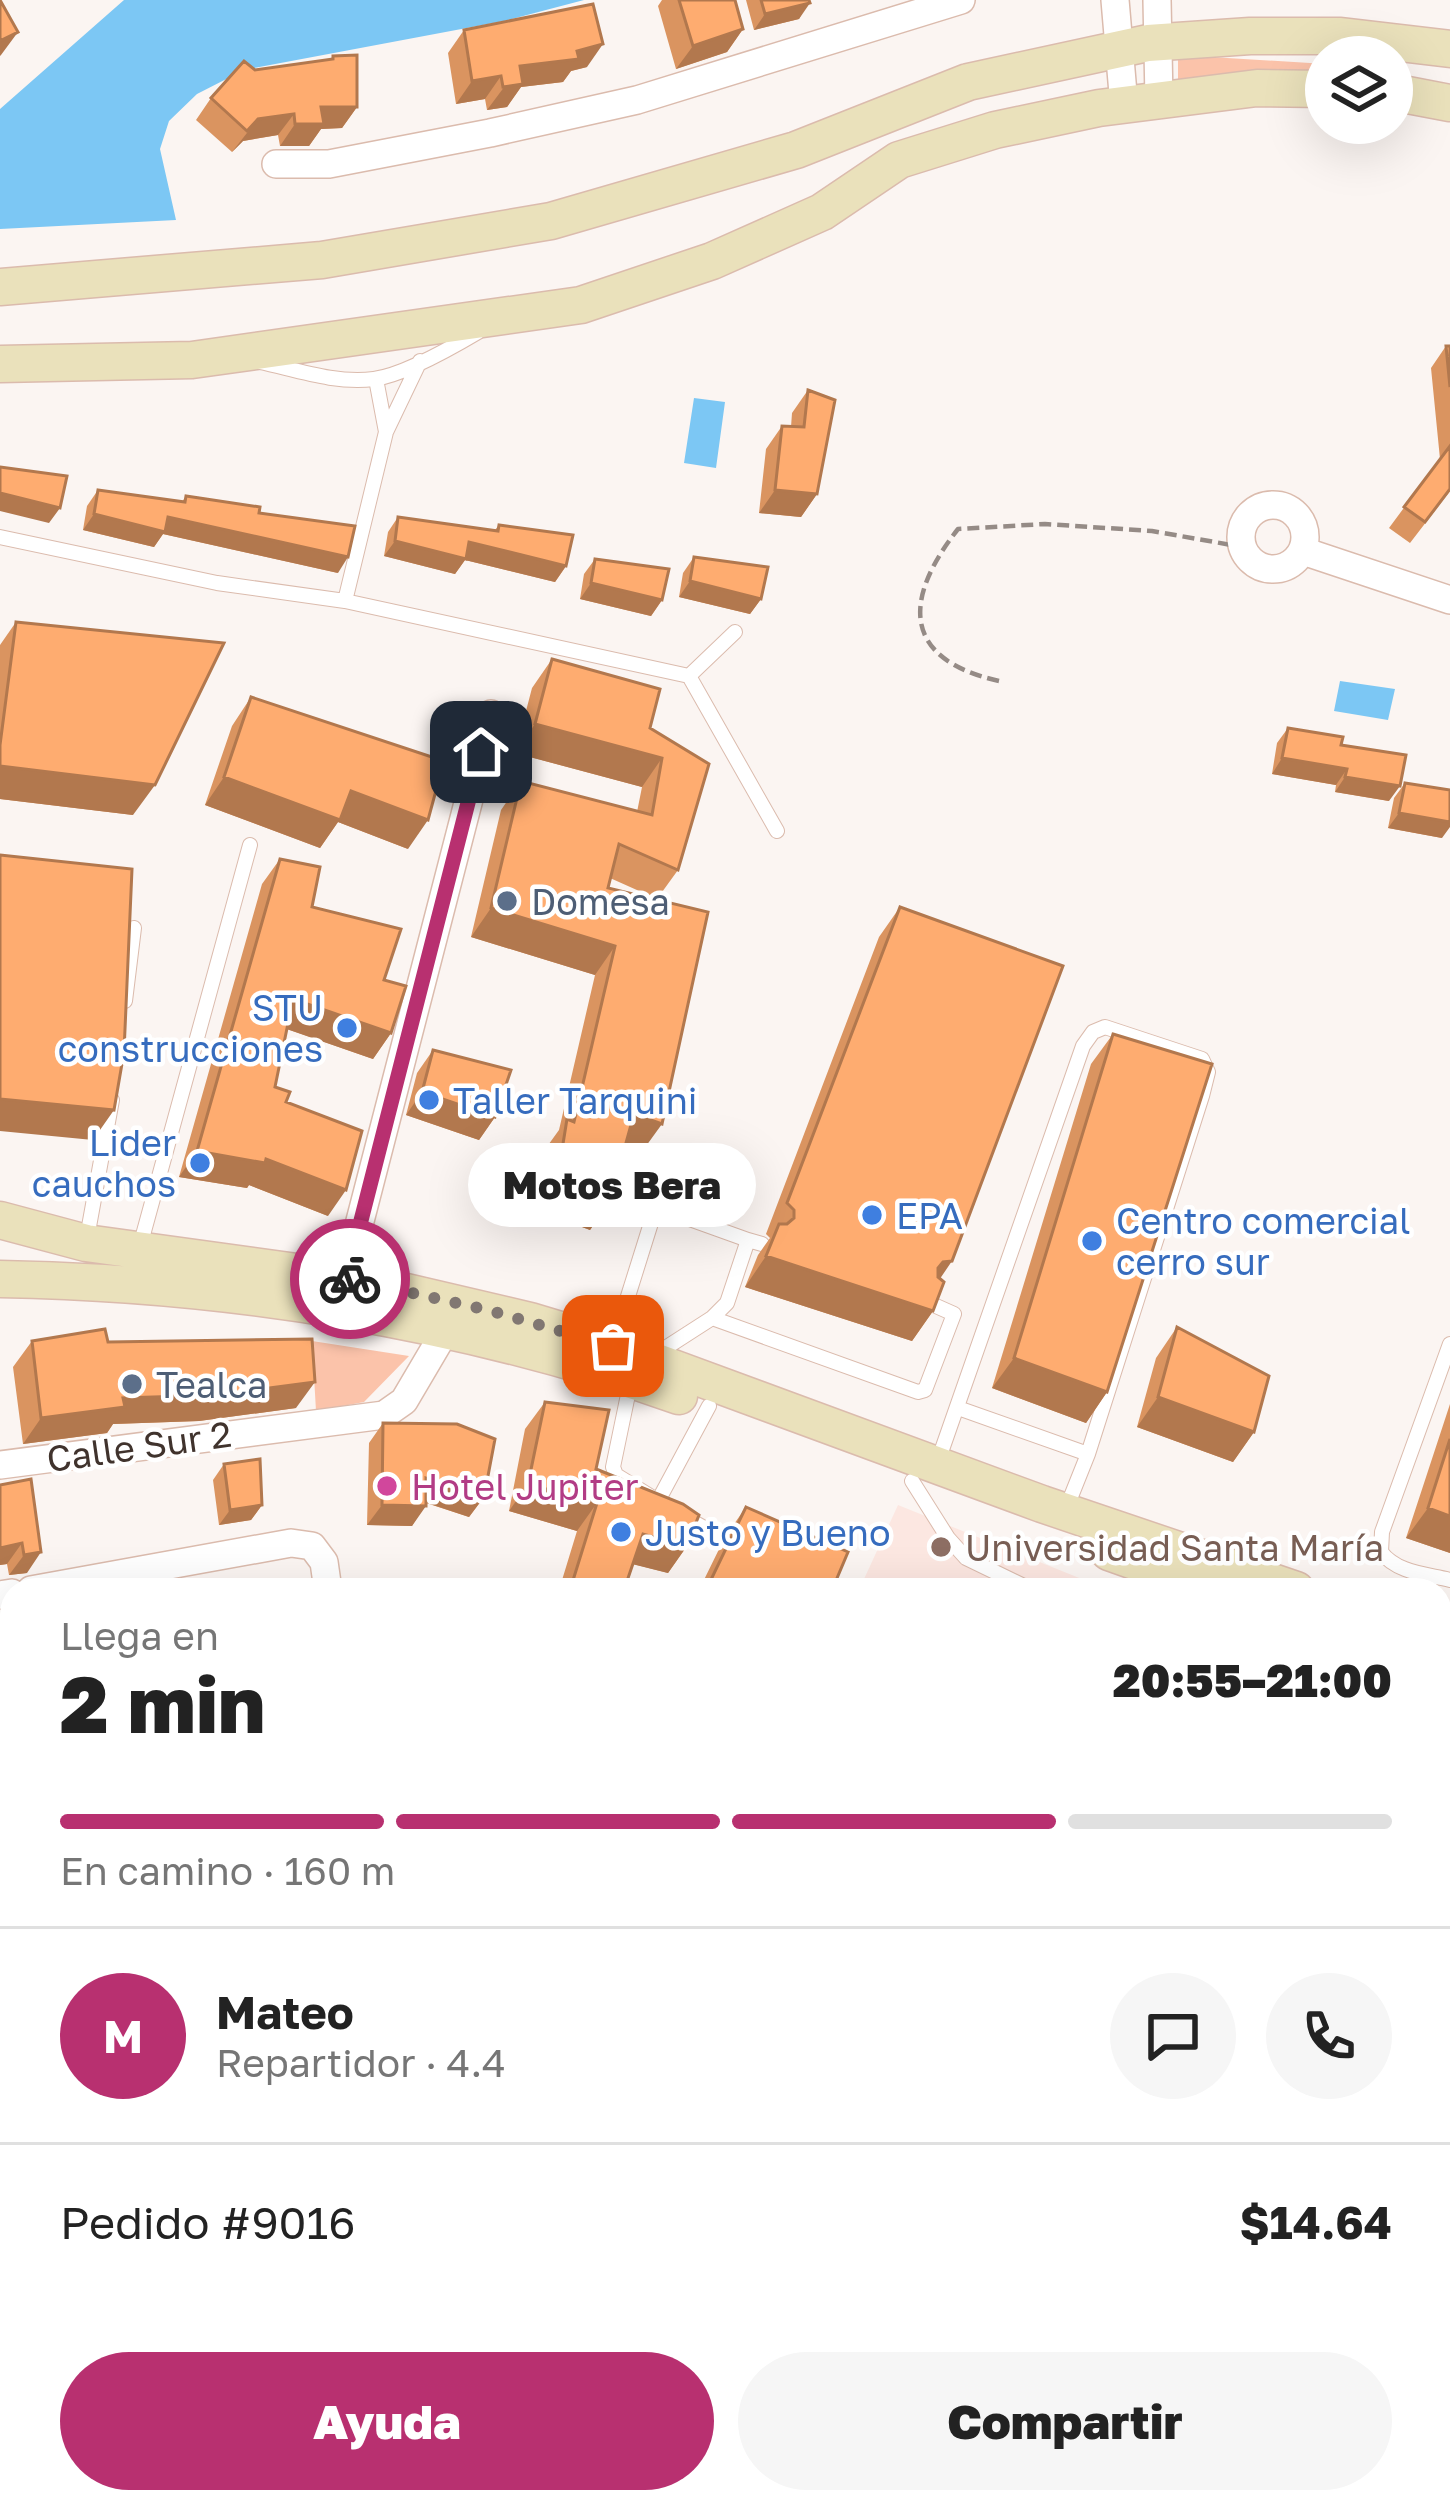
<!DOCTYPE html>
<html lang="es">
<head>
<meta charset="utf-8">
<style>
  body { margin:0; font-family:"Golos Text",sans-serif; background:#f6f6f6; color:#222; height:100vh; display:flex; flex-direction:column; font-size:45px; white-space:nowrap }
  * { box-sizing:border-box; margin:0 }
  p { font-size:39px; color:#767676 }
  .icon { flex:none; width:66px; height:66px; fill:none; stroke:currentColor; stroke-width:2; stroke-linecap:round; stroke-linejoin:round }
  .map { position:relative; flex:1; overflow:hidden }
  .details { position:absolute; left:0px; top:1578px; width:1452px; height:936px; display:flex; flex-direction:column; background:#fff; border-radius:36px 36px 0 0; box-shadow:0 12px 48px #0002 }
  .details>* { flex:none }
  .tools { position:absolute; left:1305px; top:36px; display:grid; gap:24px }
  .tools a { display:grid; place-items:center; width:108px; height:108px; border-radius:50%; background:#fff; box-shadow:0 12px 48px #0002; font-size:60px }
  .pin { position:absolute; display:grid; place-items:center; width:102px; height:102px; color:#fff; margin:-51px; border-radius:24px; box-shadow:0 6px 18px #0006 }
  .courier { position:absolute; display:grid; place-items:center; width:120px; height:120px; margin:-60px; border:9px solid #b83070; border-radius:50%; background:#fff; color:#222; box-shadow:0 3px 15px #0007 }
  .bubble { position:absolute; height:84px; border-radius:42px; background:#fff; box-shadow:0 12px 48px #0002; font-size:39px; font-weight:800; line-height:84px; text-align:center }
  .headline em { font-style:normal; font-weight:800 }
  .headline div { display:flex; flex-direction:column-reverse }
  .headline { display:flex; align-items:center; justify-content:space-between; height:204px; padding:0 60px }
  h1 { font-size:78px; font-weight:800; line-height:90px }
  .bar { display:grid; grid-template-columns:repeat(4,1fr); gap:18px 12px; align-content:center; height:144px; padding:0 60px }
  .bar i { height:15px; border-radius:9px; background:#e0e0e0 }
  .bar .current { background:#b83070 }
  .bar p { grid-column:span 4 }
  .line { display:flex; align-items:center; gap:30px; padding:0 60px; border-top:3px solid #e0e0e0 }
  .line div { flex:1 }
  .round { display:grid; place-items:center; flex:none; width:126px; height:126px; border-radius:63px; background:#f6f6f6 }
  .action { display:flex; gap:24px; margin-top:auto; padding:24px 60px }
  .action a { flex:1; height:138px; border-radius:72px; background:#b83070; color:#fff; font-size:48px; font-weight:800; line-height:138px; text-align:center }
  .action a+a { background:#f6f6f6; color:#222 }
  .map>svg:first-child { display:block }
  .education { fill:#fce7e1 }
  .green { fill:#fbc3aa }
  .forest { fill:#fbb08f }
  .water { fill:#7cc7f4 }
  .lines { fill:none; stroke-linecap:round; stroke-linejoin:round }
  .lane-casing { stroke:#dbbbad; stroke-width:16 }
  .street-casing { stroke:#dbbbad; stroke-width:30 }
  .secondary-casing { stroke:#dbbbad; stroke-width:39 }
  .path { stroke:#958b86; stroke-width:4.5; stroke-dasharray:12 6; stroke-linecap:butt }
  .lane { stroke:#fff; stroke-width:14 }
  .street { stroke:#fff; stroke-width:27 }
  .secondary { stroke:#eae1bb; stroke-width:36 }
  .wall { fill:#da9460 }
  .shaded-wall { fill:#b2784e }
  .building { fill:#feac70; stroke:#b2784e; stroke-width:3 }
  .done { stroke:#817772; stroke-width:12; stroke-dasharray:0 21.6 }
  .route { stroke:#b83070; stroke-width:15 }
  .service-dot { fill:#5c6f8a; stroke:#fff; stroke-width:4.5 }
  .shop-dot { fill:#3f7fe0; stroke:#fff; stroke-width:4.5 }
  .hotel-dot { fill:#d1479c; stroke:#fff; stroke-width:4.5 }
  .education-dot { fill:#8d6e63; stroke:#fff; stroke-width:4.5 }
  .labels { text-anchor:middle; dominant-baseline:central; stroke-width:9; stroke-linejoin:round; paint-order:stroke }
  .service-label { font-size:36px; fill:#4e5e75; stroke:#fff; text-anchor:start }
  .shop-label { font-size:36px; fill:#366cbe; stroke:#fff; text-anchor:start }
  .street-label { font-size:36px; fill:#40332d; stroke:#fff }
  .hotel-label { font-size:36px; fill:#b23c85; stroke:#fff; text-anchor:start }
  .education-label { font-size:36px; fill:#785e54; stroke:#fff; text-anchor:start }
</style>
</head>
<body>
<div class="map">
<svg width="1450" height="2514" viewBox="0 0 1450 2514">
  <rect width="100%" height="100%" fill="#fbf5f2"/>
  <path class="education" d="M898 1505 1109 1590H859Z"/>
  <path class="green" d="M1178 55 1326 64V85L1178 82Z
    M312 1341 409 1356 364 1402 316 1411Z"/>
  <path class="forest" d="M12 2140V2502H608L611 2514H0V2143Z"/>
  <path class="water" d="M124 0H584L504 21 244 70 197 94 169 121 160 149 176 220 0 229V109Z
    M694 398 725 402 716 468 684 463Z
    M1340 681 1395 689 1388 720 1334 711Z"/>
  <g class="lines">
    <defs>
      <path id="lane" d="M260 362C297 370 336 384 374 379 404 375 451 348 478 332
        M376 379 386 432
        M0 537 217 583 345 601 689 676 777 831
        M345 601 386 432 420 361
        M689 676 735 632
        M125 1001 134 928
        M86 1243 112 1100
        M762 1244 748 1240 727 1303 712 1318 918 1392 925 1390 954 1314 927 1302
        M140 1246 250 845
        M614 1341 656 1207 748 1240
        M1450 1344 1382 1532 1381 1552C1397 1573 1426 1574 1450 1580
        M653 1356 712 1318
        M630 1385 613 1467 616 1475 658 1501 709 1406
        M958 1408 1088 1454
        M938 1461 1083 1046 1093 1032 1105 1027 1202 1059 1208 1072 1202 1096 1088 1454 1066 1509
        M912 1481 948 1538 966 1558 1032 1590
        M683 1516 706 1529
        M1440 2410H1450
        M1440 2479 1450 2489
        M1289 2502 1294 2514
        M1386 2502 1398 2514
        M1186 2514 1197 2502"/>
      <path id="street" d="M1115 0 1124 105
        M1157 0 1159 100
        M276 164H329L490 133 637 100 961 0
        M1241 537a32 32 0 1 1 64 0a32 32 0 1 1-64 0Z
        M1303 551 1450 600
        M345 1279 491 714
        M0 1465 384 1415 404 1401 447 1328
        M31 1590 291 1543 312 1546 324 1562 328 1590
        M0 1595 12 1593
        M0 1870 12 1860
        M1440 1885 1450 1861
        M0 2010 12 2014
        M1052 2514 1064 2502"/>
      <path id="secondary" d="M1392 92 1450 103
        M0 287 322 260 551 221 796 150 968 82 1148 43 1250 36H1341L1450 49
        M0 364 192 360 581 305 712 261 822 212 899 160 995 130 1099 108 1257 88 1326 89
        M0 1220 86 1243 355 1280 530 1321 613 1346 1042 1504 1296 1590
        M0 1279C230 1283 462 1320 679 1396
        M1109 1552 1216 1590
        M1440 1637 1450 1640
        M1440 1668 1450 1672"/>
    </defs>
    <use href="#lane" class="lane-casing"/>
    <use href="#street" class="street-casing"/>
    <use href="#secondary" class="secondary-casing"/>
    <path class="path" d="M999 681C901 659 903 599 958 529L1045 524 1152 531 1243 547
      M1445 1699 1441 1711 1450 1714"/>
    <use href="#lane" class="lane"/>
    <use href="#street" class="street"/>
    <use href="#secondary" class="secondary"/>
  </g>
  <path class="wall" d="M662 0H735L743 29 727 52 676 69 658 6Z
    M746 0H809L799 19 754 30Z
    M464 30 587 67 571 71 563 82 521 87 507 107 487 110 485 99 456 104 448 53Z
    M333 56 357 107 342 128 321 129 309 146H280L278 135 243 141 232 152 196 120 211 98 255 70 330 60Z
    M1446 346H1450V491L1410 543 1389 528 1440 459 1431 368Z
    M808 390 817 494 801 517 759 513 766 449 782 426 791 427 792 413Z
    M98 490 182 502 186 496 259 513 338 573 163 534 154 547 83 530 87 506Z
    M398 517 495 530 499 525 566 566 555 582 465 560 455 574 384 556 388 532Z
    M694 557 761 599 750 614 679 597 683 573Z
    M595 559 662 600 651 616 580 599 584 574Z
    M16 622 133 815 0 799V645Z
    M552 659 650 728 709 764 678 870 657 899 610 878 608 888 641 1153 625 1147 610 1201 590 1230 537 1210 546 1148 559 1130 595 975 471 937 501 810 521 781 637 812 642 787 515 753 532 688Z
    M251 697 408 849 338 822 320 848 205 805 232 726Z
    M1288 728 1341 745 1389 801 1335 792 1336 785 1272 774 1277 743Z
    M1405 783 1442 838 1388 828 1394 798Z
    M280 859 312 907 384 980 391 1033 373 1059 287 1029 275 1087 286 1102 328 1216 249 1185 247 1188 179 1177 262 884Z
    M900 907 940 1279 933 1311 912 1341 745 1287 758 1255 770 1238 766 1234 879 937Z
    M1113 1034 1107 1392 1086 1423 992 1388 1091 1064Z
    M433 1050 495 1117 479 1140 406 1115 417 1073Z
    M1177 1327 1254 1432 1233 1462 1137 1427 1156 1358Z
    M32 1341 108 1342 296 1408 199 1421 113 1424 107 1433 23 1444 13 1367Z
    M545 1402 596 1469 687 1546 668 1573 633 1564 624 1590H559L577 1531 509 1511 525 1429Z
    M1450 1404V1553L1406 1538Z
    M383 1423 484 1497 469 1517 426 1503 412 1526 367 1525 369 1443Z
    M224 1464 262 1505 251 1520 219 1525 213 1480Z
    M31 1479 27 1573 9 1575 7 1564 0 1565V1485Z
    M746 1507 832 1590H699L725 1537Z
    M12 1613V1689L0 1688V1647Z
    M1450 2094V2137L1442 2135 1445 2102Z
    M843 2502H876L869 2514H836Z"/>
  <path class="shaded-wall" d="M810 3 799 19 754 30 765 14Z
    M743 29 727 52 676 69 693 46Z
    M18 32 1 55 0 56V41Z
    M603 44 587 67 571 71 563 82 521 87 507 107 487 110 520 66Z
    M501 76 485 99 456 104 472 81Z
    M321 107H357L342 128 321 129 309 146H280L295 124Z
    M294 114 278 135 243 141 232 152 258 119Z
    M775 490 817 494 801 517 759 513Z
    M0 493 60 508 49 523 0 511Z
    M94 514 168 517 348 557 338 573 163 534 154 547 83 530Z
    M395 541 469 542 566 566 555 582 465 560 455 574 384 556Z
    M690 581 761 599 750 614 679 597Z
    M591 583 662 600 651 616 580 599Z
    M535 724 662 758 642 787 515 753Z
    M1282 758 1347 769 1336 785 1272 774Z
    M0 766 155 785 133 815 0 799Z
    M224 777 351 791 428 820 408 849 338 822 320 848 205 805Z
    M1345 777 1400 786 1389 801 1335 792Z
    M1399 813 1450 822V827L1442 838 1388 828Z
    M491 908 615 946 595 975 471 937Z
    M293 999 391 1033 373 1059 275 1025Z
    M422 1092 495 1117 479 1140 406 1115Z
    M0 1099 114 1110 93 1140 0 1131Z
    M634 1114 662 1124 641 1153 614 1143Z
    M197 1151 266 1159 346 1190 328 1216 249 1185 247 1188 179 1177Z
    M557 1181 610 1201 590 1230 537 1210Z
    M766 1256 933 1311 912 1341 745 1287Z
    M952 1261 931 1292H921L943 1262Z
    M1014 1358 1107 1392 1086 1423 992 1388Z
    M315 1382 296 1408 199 1421 113 1424 107 1433 23 1444 41 1418 123 1398Z
    M1158 1397 1254 1432 1233 1462 1137 1427Z
    M426 1478 484 1497 469 1517 412 1498Z
    M528 1484 597 1503 577 1531 509 1511Z
    M262 1505 251 1520 219 1525 230 1510Z
    M382 1505 426 1506 412 1526 367 1525Z
    M1428 1508 1450 1516V1553L1406 1538Z
    M643 1534 687 1546 668 1573 624 1562Z
    M22 1543 7 1564 0 1565V1548Z
    M41 1552 27 1573 9 1575 24 1555Z
    M3 1664 12 1665V1689L0 1688V1668Z
    M12 1809V1819L0 1825V1815Z
    M12 1946V1956L0 1962V1952Z
    M1450 2124V2137L1442 2135Z
    M910 2502H942L934 2514H913L904 2511Z"/>
  <path class="building" d="M0 0 18 32 0 41Z
    M679 0H735L743 29 693 46Z
    M761 0H809L810 3 765 14Z
    M593 4 603 44 577 51 579 59 520 66 523 84 503 87 501 76 472 81 464 30Z
    M357 55V107H321L324 124H295L294 114 258 119 247 131 211 98 244 61 255 70 333 59V56Z
    M1446 346H1450V387Z
    M808 390 835 400 817 494 775 490 782 426 804 427Z
    M1450 446V489L1425 522 1404 507Z
    M0 467 67 476 60 508 0 493Z
    M98 490 185 502 186 496 260 507 259 513 355 526 348 557 168 517 165 532 94 514Z
    M398 517 498 531 499 525 573 535 566 566 469 542 466 559 395 541Z
    M694 557 768 567 761 599 690 581Z
    M595 559 669 569 662 600 591 583Z
    M16 622 224 643 155 785 0 766V745Z
    M552 659 660 689 650 728 709 764 678 870 619 844 608 888 708 912 662 1124 634 1114 610 1201 557 1181 567 1119 574 1122 615 946 491 908 521 781 652 815 662 758 535 724Z
    M251 697 444 761 428 820 351 791 340 820 224 777Z
    M1288 728 1343 737 1341 745 1406 755 1400 786 1345 777 1347 769 1282 758Z
    M1405 783 1450 790V822L1399 813Z
    M0 855 132 869 124 1052 114 1110 0 1099Z
    M280 859 320 867 312 907 401 929 384 980 406 986 391 1033 293 999 275 1087 290 1092 286 1102 362 1131 346 1190 266 1159 265 1163 197 1151Z
    M900 907 1063 966 952 1261 943 1262 938 1268V1277L944 1282 933 1311 766 1256 779 1224H787L794 1218V1210L787 1203Z
    M1113 1034 1212 1064 1107 1392 1014 1358Z
    M433 1050 511 1070 495 1117 422 1092Z
    M1177 1327 1269 1376 1254 1432 1158 1397Z
    M105 1329 108 1342 312 1339 315 1382 217 1395 123 1398 125 1407 41 1418 32 1341Z
    M545 1402 609 1410 596 1469 683 1504 699 1515 687 1546 643 1534 624 1590H570L597 1503 528 1484Z
    M383 1423 457 1424 495 1439 484 1497 426 1478V1506L382 1505Z
    M1450 1439V1516L1428 1508Z
    M260 1459 262 1505 230 1510 224 1464Z
    M31 1479 41 1552 24 1555 22 1543 0 1548V1485Z
    M746 1507 848 1552 832 1590H706Z
    M12 1636V1665L3 1664Z
    M7 1771 12 1777V1809L0 1815V1774Z
    M12 1916V1946L0 1952V1922Z
    M849 2502H876L869 2514H865Z"/>
  <g class="lines">
    <path class="done" d="M350 1279 488 1310 613 1346"/>
    <path class="route" d="M350 1279H346L481 752"/>
  </g>
  <g class="service-dot">
    <circle cx="507" cy="901" r="12"/>
    <circle cx="132" cy="1384" r="12"/>
  </g>
  <g class="shop-dot">
    <circle cx="347" cy="1028" r="12"/>
    <circle cx="429" cy="1100" r="12"/>
    <circle cx="200" cy="1163" r="12"/>
    <circle cx="872" cy="1215" r="12"/>
    <circle cx="1092" cy="1241" r="12"/>
    <circle cx="621" cy="1532" r="12"/>
  </g>
  <circle class="hotel-dot" cx="387" cy="1486" r="12"/>
  <circle class="education-dot" cx="941" cy="1547" r="12"/>
  <g class="labels">
    <g class="service-label">
      <text x="531" y="901">Domesa</text>
      <text x="156" y="1384">Tealca</text>
    </g>
    <g class="shop-label">
      <text x="323" y="1007" text-anchor="end">STU<tspan x="323" dy="41">construcciones</tspan></text>
      <text x="453" y="1100">Taller Tarquini</text>
      <text x="176" y="1142" text-anchor="end">Lider<tspan x="176" dy="41">cauchos</tspan></text>
      <text x="896" y="1215">EPA</text>
      <text x="1116" y="1220">Centro comercial<tspan x="1116" dy="41">cerro sur</tspan></text>
      <text x="645" y="1532">Justo y Bueno</text>
    </g>
    <g class="street-label">
      <text transform="translate(139 1446) rotate(-8)">Calle Sur 2</text>
    </g>
    <g class="hotel-label">
      <text x="411" y="1486">Hotel Jupiter</text>
    </g>
    <g class="education-label">
      <text x="965" y="1547">Universidad Santa María</text>
    </g>
  </g>
</svg>
<div class="tools">
<a><svg class="icon" aria-label="layers" viewBox="0 0 24 24"><path d="M12 4l9 5-9 5-9-5zM3 14l9 5 9-5"/></svg></a>
</div>
<div class="pin" style="left:613px;top:1346px;background:#ea580c"><svg class="icon" aria-label="bag" viewBox="0 0 24 24"><path d="M5 8h14l-1 12H6zM9 8a3 3 0 0 1 6 0"/></svg></div>
<div class="pin" style="left:481px;top:752px;background:#1f2937"><svg class="icon" aria-label="home" viewBox="0 0 24 24"><path d="M3 11l9-7 9 7M6 9v11h12V9"/></svg></div>
<div class="courier" style="left:350px;top:1279px"><svg class="icon" aria-label="bike" viewBox="0 0 24 24"><circle cx="6" cy="16" r="4"/><circle cx="18" cy="16" r="4"/><path d="M6 16l4-8h5l3 8M10 8l3 8H6M13 5h3"/></svg></div>
<div class="bubble" style="left:468px;top:1143px;width:288px">Motos Bera</div>
<section class="details">
<div class="headline"><div><h1>2 min</h1><p>Llega en</p></div><em>20:55–21:00</em></div>
<div class="bar"><i class="current"></i><i class="current"></i><i class="current"></i><i></i><p>En camino · 160 m</p></div>
<div class="line" style="height:216px"><b class="round" style="background:#b83070;color:#fff">M</b><div><b>Mateo</b><p>Repartidor · 4.4</p></div><a class="round"><svg class="icon" aria-label="chat" viewBox="0 0 24 24"><path d="M4 5h16v11H9l-5 4z"/></svg></a><a class="round"><svg class="icon" aria-label="phone" viewBox="0 0 24 24"><path d="M5 4h4l2 5-3 2q2 4 5 5l2-3 5 2v4C11 20 4 13 5 4z"/></svg></a></div>
<div class="line" style="height:156px"><div>Pedido #9016</div><b>$14.64</b></div>
<div class="action"><a>Ayuda</a><a>Compartir</a></div>
</section>
</div>
</body>
</html>
